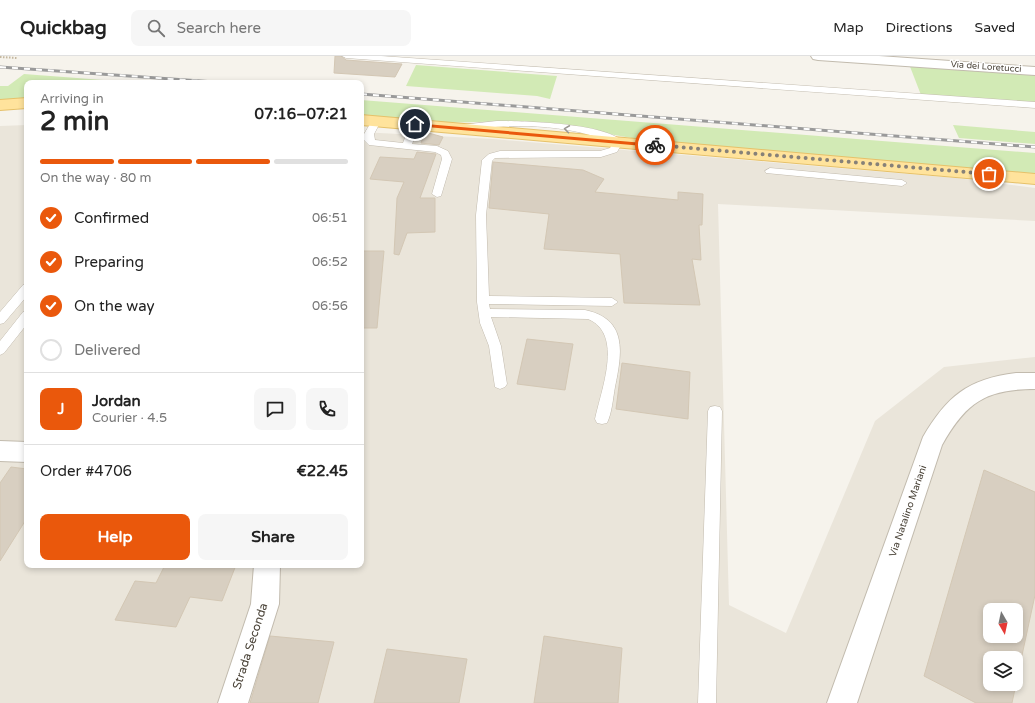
<!DOCTYPE html>
<html lang="en">
<head>
<meta charset="utf-8">
<style>
  body { margin:0; font-family:"Varela Round",sans-serif; background:#f6f6f6; color:#222; height:100vh; display:flex; flex-direction:column; font-size:15px; white-space:nowrap }
  * { box-sizing:border-box; margin:0 }
  p { font-size:13px; color:#767676 }
  .icon { flex:none; width:22px; height:22px; fill:none; stroke:currentColor; stroke-width:2; stroke-linecap:round; stroke-linejoin:round }
  .map { position:relative; flex:1; overflow:hidden }
  .sheet { position:absolute; left:24px; top:24px; width:340px; height:488px; display:flex; flex-direction:column; background:#fff; border-radius:8px; box-shadow:0 2px 6px #0003 }
  .sheet>* { flex:none }
  .needle { width:26px; rotate:171deg }
  .tools { position:absolute; left:983px; top:547px; display:grid; gap:8px }
  .tools a { display:grid; place-items:center; width:40px; height:40px; border-radius:8px; background:#fff; box-shadow:0 2px 6px #0003; font-size:20px }
  .pin { position:absolute; display:grid; place-items:center; width:34px; height:34px; color:#fff; margin:-17px; border:2px solid #fff; border-radius:50%; box-shadow:0 1px 4px #0007 }
  .courier { position:absolute; display:grid; place-items:center; width:40px; height:40px; margin:-20px; border:3px solid #ea580c; border-radius:50%; background:#fff; color:#222; box-shadow:0 1px 5px #0007 }
  .summary em { font-style:normal; font-weight:700 }
  .summary div { display:flex; flex-direction:column-reverse }
  .summary { display:flex; align-items:center; justify-content:space-between; height:68px; padding:0 16px }
  h1 { font-size:26px; font-weight:700; line-height:30px }
  .bar { display:grid; grid-template-columns:repeat(4,1fr); gap:6px 4px; align-content:center; height:48px; padding:0 16px }
  .bar i { height:5px; border-radius:3px; background:#e0e0e0 }
  .bar .current { background:#ea580c }
  .bar p { grid-column:span 4 }
  .line { display:flex; align-items:center; gap:10px; padding:0 16px; border-top:1px solid #e0e0e0 }
  .line div { flex:1 }
  .round { display:grid; place-items:center; flex:none; width:42px; height:42px; border-radius:8px; background:#f6f6f6 }
  ol { padding:0 16px; list-style:none }
  li { display:flex; align-items:center; gap:12px; height:44px }
  li p { margin-inline-start:auto }
  li .icon { padding:4px; border-radius:50%; background:#ea580c; color:#fff; stroke-width:4 }
  li:last-child { color:#767676 }
  li i { width:22px; height:22px; border:2px solid #e0e0e0; border-radius:50% }
  .action { display:flex; gap:8px; margin-top:auto; padding:8px 16px }
  .action a { flex:1; height:46px; border-radius:8px; background:#ea580c; color:#fff; font-size:16px; font-weight:700; line-height:46px; text-align:center }
  .action a+a { background:#f6f6f6; color:#222 }
  header { display:flex; align-items:center; gap:24px; box-sizing:border-box; height:56px; padding:0 20px; background:#fff; border-bottom:1px solid #e0e0e0 }
  header strong { font-size:19px }
  nav { display:flex; gap:22px; margin-inline-start:auto; font-size:14px }
  .search { width:280px; height:36px; background:#f6f6f6; display:flex; align-items:center; gap:10px; box-sizing:border-box; padding:0 14px; border-radius:8px; color:#767676; font-size:15px }
  .map>svg:first-child { display:block }
  .residential { fill:#eae5da; fill-rule:evenodd }
  .green { fill:#d2eab5 }
  .building { fill:#d8cfc1; stroke:#d3c7b4; fill-rule:evenodd }
  .lines { fill:none; stroke-linecap:round; stroke-linejoin:round }
  .service-casing { stroke:#c2bbae; stroke-width:1 }
  .minor-casing { stroke:#c2bbae; stroke-width:2 }
  .primary-casing { stroke:#e6c16a; stroke-width:2 }
  .path { stroke:#c4b79f; stroke-width:2; stroke-dasharray:1.5 1.5; stroke-linecap:butt }
  .service { fill:#fff; fill-rule:evenodd }
  .minor { fill:#fff; fill-rule:evenodd }
  .primary { fill:#ffe39c; fill-rule:evenodd }
  .rail-casing { stroke:#9a9a9a; stroke-width:3 }
  .rail { stroke:#fff; stroke-width:2; stroke-dasharray:6; stroke-linecap:butt }
  .oneway { stroke:#9c9892 }
  .route { fill:#ea580c }
  .done { stroke:#878178; stroke-width:4; stroke-dasharray:0 7.2 }
  .labels { text-anchor:middle; dominant-baseline:central; stroke-width:3; stroke-linejoin:round; paint-order:stroke }
  .far-street-label { font-size:9px; fill:#4b4439; stroke:#fff }
  .street-label { font-size:10px; fill:#4b4439; stroke:#fff }
  .near-street-label { font-size:12px; fill:#4b4439; stroke:#fff }
</style>
</head>
<body>
<header>
<strong>Quickbag</strong>
<div class="search"><svg class="icon" aria-label="search" viewBox="0 0 24 24"><circle cx="10" cy="10" r="6"/><path d="M15 15l6 6"/></svg>Search here</div>
<nav><a>Map</a><a>Directions</a><a>Saved</a></nav>
</header>
<div class="map">
<svg width="1035" height="647" viewBox="0 0 1035 647">
  <rect width="100%" height="100%" fill="#f6f3ec"/>
  <path class="residential" d="M27 69V509H361V76L493 83 956 122 1035 132V165L718 148 729 549 786 577 875 365 944 311 1035 301V647H0V70ZM990 554H1016V580H990ZM990 602H1016V628H990Z"/>
  <path class="green" d="M909 8 1035 17V47L921 39Z
    M416 9 557 20 550 43 537 40 406 30Z
    M24 18 143 27H27V45L0 46V30H8Z
    M361 44 1035 97V120L643 84 558 69 520 65 436 67 361 61Z
    M953 69 1035 76V88L959 82Z"/>
  <path class="building" d="M335 0H341L346 4 402 8 395 21 334 17Z
    M425 76 443 81 439 89 421 87Z
    M417 96 436 98 420 142H435V176L407 177 399 199 394 198 397 142 404 126 370 123 380 101 414 103Z
    M493 106 583 114 604 123 595 136 678 144V136L703 138 702 169H699L701 204 692 203 700 249 624 247 620 198 544 193 549 158 489 152Z
    M361 195H384L377 272H361Z
    M527 283 573 288 565 334 517 328Z
    M622 307 690 316 688 363 616 353Z
    M11 411 27 413V462L0 505V427Z
    M984 414 1035 436V539L1016 627V602H990V628H1016L1012 647H976L924 620ZM990 554H1016V580H990Z
    M165 509H236L222 545 190 541 176 571 115 564 135 525 156 527Z
    M270 580 334 586 318 647H250Z
    M544 580 622 592 618 647H534Z
    M387 593 467 603 459 647H374Z"/>
  <g class="lines">
    <defs>
      <path id="service" d="M342 0H381L1035 46V52L346 2Z
        M376 62 381 65 374 78 375 84 403 87 410 68 415 65 420 68 412 88 437 90 448 95 452 103 441 140 437 141 432 138 442 103 441 99 435 96 369 89 364 84V78L373 63Z
        M497 65C522 65 606 67 623 86L617 96 601 101 495 102 492 105 486 159 489 240 612 242 618 246 612 250 489 248 490 253 585 254C628 263 622 297 615 331 613 342 612 357 607 367L602 368 597 367 595 363C601 334 624 278 588 263L491 261 501 290 507 328 505 331 500 333 495 331 489 290 480 267 477 246 476 159 482 104 489 98 500 95H600L610 92 613 87C566 67 510 67 461 75L456 72 461 69Z
        M770 112 902 124 907 127 902 130 766 117 765 115Z
        M27 228V240L4 267 0 268V256L23 229Z
        M27 255V268L4 297 0 299V285L23 256Z
        M715 350 720 351 722 355 716 647H698L708 355 710 351Z"/>
      <path id="minor" d="M811 0H879L1035 11V19L818 4 813 3Z
        M1016 317H1035V333C986 333 966 346 942 389L857 647H827L923 381C947 340 968 323 1016 317Z
        M0 385 27 386V406L0 405Z
        M254 509H280L279 548 248 647H218L251 548Z"/>
      <path id="primary" d="M27 42V52L0 54V44Z
        M361 59 1035 118V128L361 69Z"/>
    </defs>
    <use href="#service" class="service-casing"/>
    <use href="#minor" class="minor-casing"/>
    <use href="#primary" class="primary-casing"/>
    <path class="path" d="M0 1 17 2"/>
    <use href="#service" class="service"/>
    <use href="#minor" class="minor"/>
    <use href="#primary" class="primary"/>
    <defs>
      <path id="rail" d="M0 11 229 27
        M361 38 1035 91"/>
    </defs>
    <use href="#rail" class="rail-casing"/>
    <use href="#rail" class="rail"/>
  </g>
  <defs><path id="oneway-chevron" d="M-2-3.5L2.5 0L-2 3.5" fill="none" stroke-width="1.6" stroke-linecap="round" stroke-linejoin="round"/></defs>
  <use class="oneway" href="#oneway-chevron" transform="translate(567 73) rotate(-172)"/>
  <path class="route" d="M414 67 655 88 657 89 655 91 415 70Z"/>
  <g class="lines">
    <path class="done" d="M655 89 989 118"/>
  </g>
  <g class="labels">
    <g class="far-street-label">
      <text transform="translate(986 11) rotate(4)">Via dei Loretucci</text>
    </g>
    <g class="street-label">
      <text transform="translate(908 455) rotate(-71)">Via Natalino Mariani</text>
    </g>
    <g class="near-street-label">
      <text transform="translate(250 590) rotate(-72)">Strada Seconda</text>
    </g>
  </g>
</svg>
<div class="tools">
<a><svg class="needle" viewBox="-14 -14 28 28"><path d="M0-13l5 13h-10z" fill="#e53935"/><path d="M0 13l5-13h-10z" fill="#767676"/></svg></a>
<a><svg class="icon" aria-label="layers" viewBox="0 0 24 24"><path d="M12 4l9 5-9 5-9-5zM3 14l9 5 9-5"/></svg></a>
</div>
<div class="pin" style="left:989px;top:118px;background:#ea580c"><svg class="icon" aria-label="bag" viewBox="0 0 24 24"><path d="M5 8h14l-1 12H6zM9 8a3 3 0 0 1 6 0"/></svg></div>
<div class="pin" style="left:415px;top:68px;background:#1f2937"><svg class="icon" aria-label="home" viewBox="0 0 24 24"><path d="M3 11l9-7 9 7M6 9v11h12V9"/></svg></div>
<div class="courier" style="left:655px;top:89px"><svg class="icon" aria-label="bike" viewBox="0 0 24 24"><circle cx="6" cy="16" r="4"/><circle cx="18" cy="16" r="4"/><path d="M6 16l4-8h5l3 8M10 8l3 8H6M13 5h3"/></svg></div>
<section class="sheet">
<div class="summary"><div><h1>2 min</h1><p>Arriving in</p></div><em>07:16–07:21</em></div>
<div class="bar"><i class="current"></i><i class="current"></i><i class="current"></i><i></i><p>On the way · 80 m</p></div>
<ol>
<li><svg class="icon" aria-label="check" viewBox="0 0 24 24"><path d="M5 12l5 5 9-10"/></svg>Confirmed<p>06:51</p></li>
<li><svg class="icon" aria-label="check" viewBox="0 0 24 24"><path d="M5 12l5 5 9-10"/></svg>Preparing<p>06:52</p></li>
<li><svg class="icon" aria-label="check" viewBox="0 0 24 24"><path d="M5 12l5 5 9-10"/></svg>On the way<p>06:56</p></li>
<li><i></i>Delivered</li>
</ol>
<div class="line" style="height:72px"><b class="round" style="background:#ea580c;color:#fff">J</b><div><b>Jordan</b><p>Courier · 4.5</p></div><a class="round"><svg class="icon" aria-label="chat" viewBox="0 0 24 24"><path d="M4 5h16v11H9l-5 4z"/></svg></a><a class="round"><svg class="icon" aria-label="phone" viewBox="0 0 24 24"><path d="M5 4h4l2 5-3 2q2 4 5 5l2-3 5 2v4C11 20 4 13 5 4z"/></svg></a></div>
<div class="line" style="height:52px"><div>Order #4706</div><b>€22.45</b></div>
<div class="action"><a>Help</a><a>Share</a></div>
</section>
</div>
</body>
</html>
